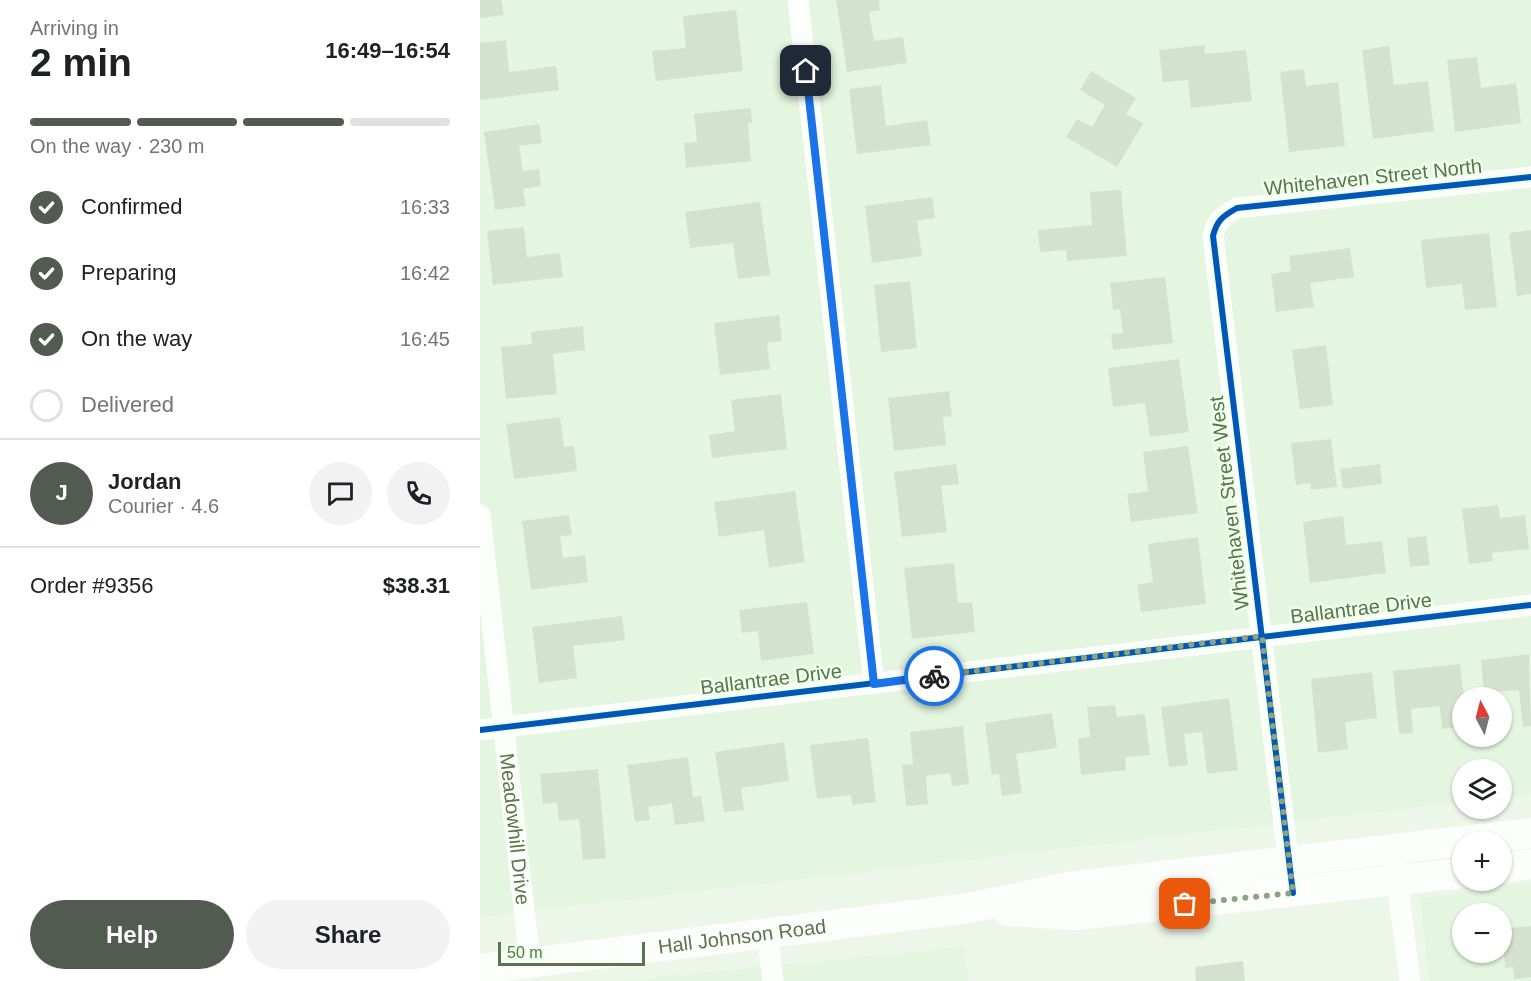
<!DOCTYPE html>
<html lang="en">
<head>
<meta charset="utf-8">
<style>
  body { margin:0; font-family:Helvetica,sans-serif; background:#f2f2f2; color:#202124; height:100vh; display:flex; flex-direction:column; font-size:22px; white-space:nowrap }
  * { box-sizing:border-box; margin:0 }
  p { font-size:20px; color:#757577 }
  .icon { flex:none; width:33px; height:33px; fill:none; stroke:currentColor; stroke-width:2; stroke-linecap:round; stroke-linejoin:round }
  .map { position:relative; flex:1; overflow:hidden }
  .drawer { display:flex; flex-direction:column; background:#fff; width:480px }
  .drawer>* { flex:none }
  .needle { width:39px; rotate:353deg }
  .fabs { position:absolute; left:972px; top:687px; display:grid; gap:12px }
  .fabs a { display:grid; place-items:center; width:60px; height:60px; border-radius:50%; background:#fff; box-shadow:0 2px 4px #0004; font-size:30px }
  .scale { position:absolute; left:18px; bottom:15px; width:147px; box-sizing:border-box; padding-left:6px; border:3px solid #5c744b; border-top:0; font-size:16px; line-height:21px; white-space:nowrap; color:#5c744b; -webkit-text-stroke:4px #eeffeb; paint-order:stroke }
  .pin { position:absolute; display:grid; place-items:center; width:51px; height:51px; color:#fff; margin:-26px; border-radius:12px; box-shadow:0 3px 9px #0006 }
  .courier { position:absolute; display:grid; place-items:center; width:60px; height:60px; margin:-30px; border:4px solid #1a73e8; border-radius:50%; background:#fff; color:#222; box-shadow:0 2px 8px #0007 }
  .headline em { font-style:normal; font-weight:800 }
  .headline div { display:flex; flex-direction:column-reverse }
  .headline { display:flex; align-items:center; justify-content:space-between; height:102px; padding:0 30px }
  h1 { font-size:39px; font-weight:800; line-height:45px }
  .bar { display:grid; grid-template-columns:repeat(4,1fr); gap:9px 6px; align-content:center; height:72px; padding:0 30px }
  .bar i { height:8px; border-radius:4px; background:#e0e0e0 }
  .bar .active { background:#525b4f }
  .bar p { grid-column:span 4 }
  .line { display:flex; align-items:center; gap:15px; padding:0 30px; border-top:2px solid #e0e0e0 }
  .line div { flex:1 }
  .round { display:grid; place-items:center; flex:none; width:63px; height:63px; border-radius:32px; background:#f2f2f2 }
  ol { padding:0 30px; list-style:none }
  li { display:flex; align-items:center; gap:18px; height:66px }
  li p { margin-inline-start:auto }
  li .icon { padding:6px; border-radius:50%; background:#525b4f; color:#fff; stroke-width:4 }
  li:last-child { color:#757577 }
  li i { width:33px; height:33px; border:3px solid #e0e0e0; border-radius:50% }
  .primary-button { display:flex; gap:12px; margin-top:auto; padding:12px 30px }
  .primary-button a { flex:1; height:69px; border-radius:36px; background:#525b4f; color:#fff; font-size:24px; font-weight:800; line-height:69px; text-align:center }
  .primary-button a+a { background:#f2f2f2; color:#202124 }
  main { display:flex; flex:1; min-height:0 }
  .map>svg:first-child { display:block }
  .residential { fill:#e4f6df; fill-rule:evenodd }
  .building { fill:#d5e1cf }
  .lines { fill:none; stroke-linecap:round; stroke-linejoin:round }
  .street { stroke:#fcfefc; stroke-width:21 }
  .secondary { stroke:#fcfefc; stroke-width:30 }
  .cycleway-casing { stroke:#eeffeb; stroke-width:10 }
  .cycleway { stroke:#0057b8; stroke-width:6 }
  .done { stroke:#8ea283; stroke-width:6; stroke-dasharray:0 10.8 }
  .route { stroke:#1a73e8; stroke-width:8 }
  .labels { text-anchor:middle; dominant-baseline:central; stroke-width:5; stroke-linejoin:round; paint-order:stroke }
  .street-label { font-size:20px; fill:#5c744b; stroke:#eeffeb }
</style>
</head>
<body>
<main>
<section class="drawer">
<div class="headline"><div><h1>2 min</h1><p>Arriving in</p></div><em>16:49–16:54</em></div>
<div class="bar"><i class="active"></i><i class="active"></i><i class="active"></i><i></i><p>On the way · 230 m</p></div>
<ol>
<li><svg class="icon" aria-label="check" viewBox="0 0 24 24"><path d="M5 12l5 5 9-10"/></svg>Confirmed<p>16:33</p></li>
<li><svg class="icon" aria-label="check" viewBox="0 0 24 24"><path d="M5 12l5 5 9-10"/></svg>Preparing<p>16:42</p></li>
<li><svg class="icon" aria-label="check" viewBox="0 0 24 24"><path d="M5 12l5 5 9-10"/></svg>On the way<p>16:45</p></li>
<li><i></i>Delivered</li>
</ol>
<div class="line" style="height:108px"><b class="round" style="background:#525b4f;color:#fff">J</b><div><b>Jordan</b><p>Courier · 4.6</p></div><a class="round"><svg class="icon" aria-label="chat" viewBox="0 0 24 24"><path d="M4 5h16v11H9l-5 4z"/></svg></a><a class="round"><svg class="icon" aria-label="phone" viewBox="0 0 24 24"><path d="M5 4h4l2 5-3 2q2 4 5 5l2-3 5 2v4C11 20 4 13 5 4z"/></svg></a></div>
<div class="line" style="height:78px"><div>Order #9356</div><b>$38.31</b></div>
<div class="primary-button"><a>Help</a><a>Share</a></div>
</section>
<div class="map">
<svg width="1051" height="981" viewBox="0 0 1051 981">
  <rect width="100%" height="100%" fill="#ecf7ea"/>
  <path class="residential" d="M0 0H1051V794L1022 798V770H982V802L0 917ZM982 698H1022V736H982Z
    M1051 882V981H949L940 898ZM982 914H1022V952H982Z
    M484 947 488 981H140Z"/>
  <path class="building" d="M0 0H21L24 15 0 18Z
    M356 0H399L400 10 389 12 394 41 423 37 427 63 367 72Z
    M256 10 263 71 176 81 172 51 206 48 203 16Z
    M26 40 29 72 76 66 79 90 0 100V43Z
    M724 45 725 54 766 50 772 101 711 108 708 80 683 82 679 50Z
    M909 46 914 85 948 81 954 131 893 139 882 50Z
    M997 57 1001 88 1036 83 1041 123 975 132 967 60Z
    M824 69 826 86 858 82 865 146 809 152 800 72Z
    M611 71 656 98 646 114 663 123 637 167 586 137 597 119 612 127 625 105 600 90Z
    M401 85 406 126 447 120 451 145 377 154 369 89Z
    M271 108 272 123H268L271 161 206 168 204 143 217 142 214 114Z
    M59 124 62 143 39 146 43 171 59 169 61 186 43 189 46 206 15 210 4 132Z
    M641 190 647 256 587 261 586 250 560 252 558 230 612 225 610 192Z
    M452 197 455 218 437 221 442 256 392 263 385 206Z
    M280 202 290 275 258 279 253 243 210 248 205 212Z
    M44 227 47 257 80 253 83 277 13 285 7 231Z
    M1051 230V294L1037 296 1029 233Z
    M1009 233 1017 307 985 310 982 284 946 288 941 240Z
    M870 248 874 277 830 283 834 307 796 312 791 274 811 271 809 256Z
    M685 277 693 343 633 350 631 334 643 333 640 309 633 310 630 283Z
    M430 281 437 348 401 352 394 285Z
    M299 315 302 341 287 343 290 369 240 375 234 323Z
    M103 326 105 350 73 354 77 394 26 399 21 347 52 344 51 332Z
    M846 345 853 405 820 409 812 350Z
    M699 359 709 432 670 437 665 403 633 407 628 368Z
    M469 391 472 416 463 417 466 445 414 451 408 398Z
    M301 394 307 449 232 458 229 435 255 431 251 400Z
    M80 417 84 447 94 446 97 471 34 479 26 424Z
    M851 439 857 487 831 490 830 483 816 485 811 443Z
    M708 446 718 513 651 522 647 494 668 491 663 452Z
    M476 464 479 484 461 486 467 532 422 537 414 472Z
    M900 464 902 484 863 489 860 469Z
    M315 491 325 562 289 568 284 530 239 537 234 502Z
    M1018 505 1020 518 1045 515 1049 549 1012 553 1013 561 989 564 982 509Z
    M89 515 92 535 80 536 83 558 105 555 108 582 51 590 42 521Z
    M863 516 866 545 902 541 906 573 830 583 823 522Z
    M946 536 950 565 930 567 927 538Z
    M718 537 726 604 661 612 657 585 673 582 668 544Z
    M474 563 478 603 492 602 495 632 432 639 424 568Z
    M327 602 334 654 281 661 278 631 262 633 259 610Z
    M142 616 145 640 93 646 97 678 59 683 52 627Z
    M1049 654 1051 726 1043 727 1039 690 1004 693 1001 660Z
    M980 664 984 698 982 727 962 729 960 706 931 709 933 733 919 734 913 671Z
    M892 672 897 718 865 722 868 749 838 753 831 679Z
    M749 698 758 770 727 774 722 732 704 734 708 765 689 767 681 707Z
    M635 705 637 717 665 714 670 755 645 757 646 770 601 775 598 738 610 737 607 707Z
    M572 713 577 748 536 754 542 793 522 796 519 774 512 775 505 723Z
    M483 726 489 784 472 786 470 773 446 776 448 804 426 806 422 765 433 764 430 732Z
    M388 738 396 802 372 805 371 795 337 799 330 745Z
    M304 742 309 781 261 788 264 810 244 812 235 752Z
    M208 757 213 797 221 796 225 821 195 825 192 803 168 807 170 820 155 822 147 765Z
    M118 769 126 858 103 860 99 819 79 821 77 803 63 804 60 774Z
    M1051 926V977L1034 979 1033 967 1025 968 1022 929Z
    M763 961 765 981H716L715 967Z"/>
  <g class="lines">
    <g class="street">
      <path d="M318 0 394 684"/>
      <path id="s1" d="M0 515 50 963"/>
      <path d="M0 730 1051 605"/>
      <path d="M913 849 930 981"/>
      <path d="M810 874 733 236C737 220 743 216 757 208L1051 177"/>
      <path d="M287 932 293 981"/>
    </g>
    <g class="secondary">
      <path d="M1022 868 1051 864"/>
      <path d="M528 911 595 915 982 873"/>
      <path id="s2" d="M0 969 489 908 588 887 1051 833"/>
    </g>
    <defs>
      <path id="cycleway" d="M0 730 1051 605
        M813 893 733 236C737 220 743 216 757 208L1051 177"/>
    </defs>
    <use href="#cycleway" class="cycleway-casing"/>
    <use href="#cycleway" class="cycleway"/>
  </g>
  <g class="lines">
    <path class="done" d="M454 676 782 636 813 893 705 904"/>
    <path class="route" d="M326 71 394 684 454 676"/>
  </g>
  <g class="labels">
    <g class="street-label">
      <text transform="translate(893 177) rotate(-6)">Whitehaven Street North</text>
      <text transform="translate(749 503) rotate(-97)">Whitehaven Street West</text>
      <text transform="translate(881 608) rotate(-7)">Ballantrae Drive</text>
      <text transform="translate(291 679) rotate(-7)">Ballantrae Drive</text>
      <text stroke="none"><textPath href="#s1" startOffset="316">Meadowhill Drive</textPath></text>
      <text stroke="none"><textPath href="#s2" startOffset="264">Hall Johnson Road</textPath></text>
    </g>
  </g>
</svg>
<div class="fabs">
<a><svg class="needle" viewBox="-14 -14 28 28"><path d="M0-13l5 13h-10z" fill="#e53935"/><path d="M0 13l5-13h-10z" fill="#757577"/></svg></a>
<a><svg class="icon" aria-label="layers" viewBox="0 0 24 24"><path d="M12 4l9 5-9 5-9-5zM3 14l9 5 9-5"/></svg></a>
<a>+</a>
<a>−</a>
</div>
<div class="scale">50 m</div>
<div class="pin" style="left:705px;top:904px;background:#ea580c"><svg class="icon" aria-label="bag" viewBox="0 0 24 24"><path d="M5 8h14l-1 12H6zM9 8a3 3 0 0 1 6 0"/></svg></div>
<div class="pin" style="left:326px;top:71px;background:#1f2937"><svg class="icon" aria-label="home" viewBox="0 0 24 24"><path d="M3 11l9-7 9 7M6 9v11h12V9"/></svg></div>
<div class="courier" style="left:454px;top:676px"><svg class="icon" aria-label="bike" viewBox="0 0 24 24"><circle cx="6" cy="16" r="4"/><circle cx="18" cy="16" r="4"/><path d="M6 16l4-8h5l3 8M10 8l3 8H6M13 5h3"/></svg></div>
</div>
</main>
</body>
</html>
